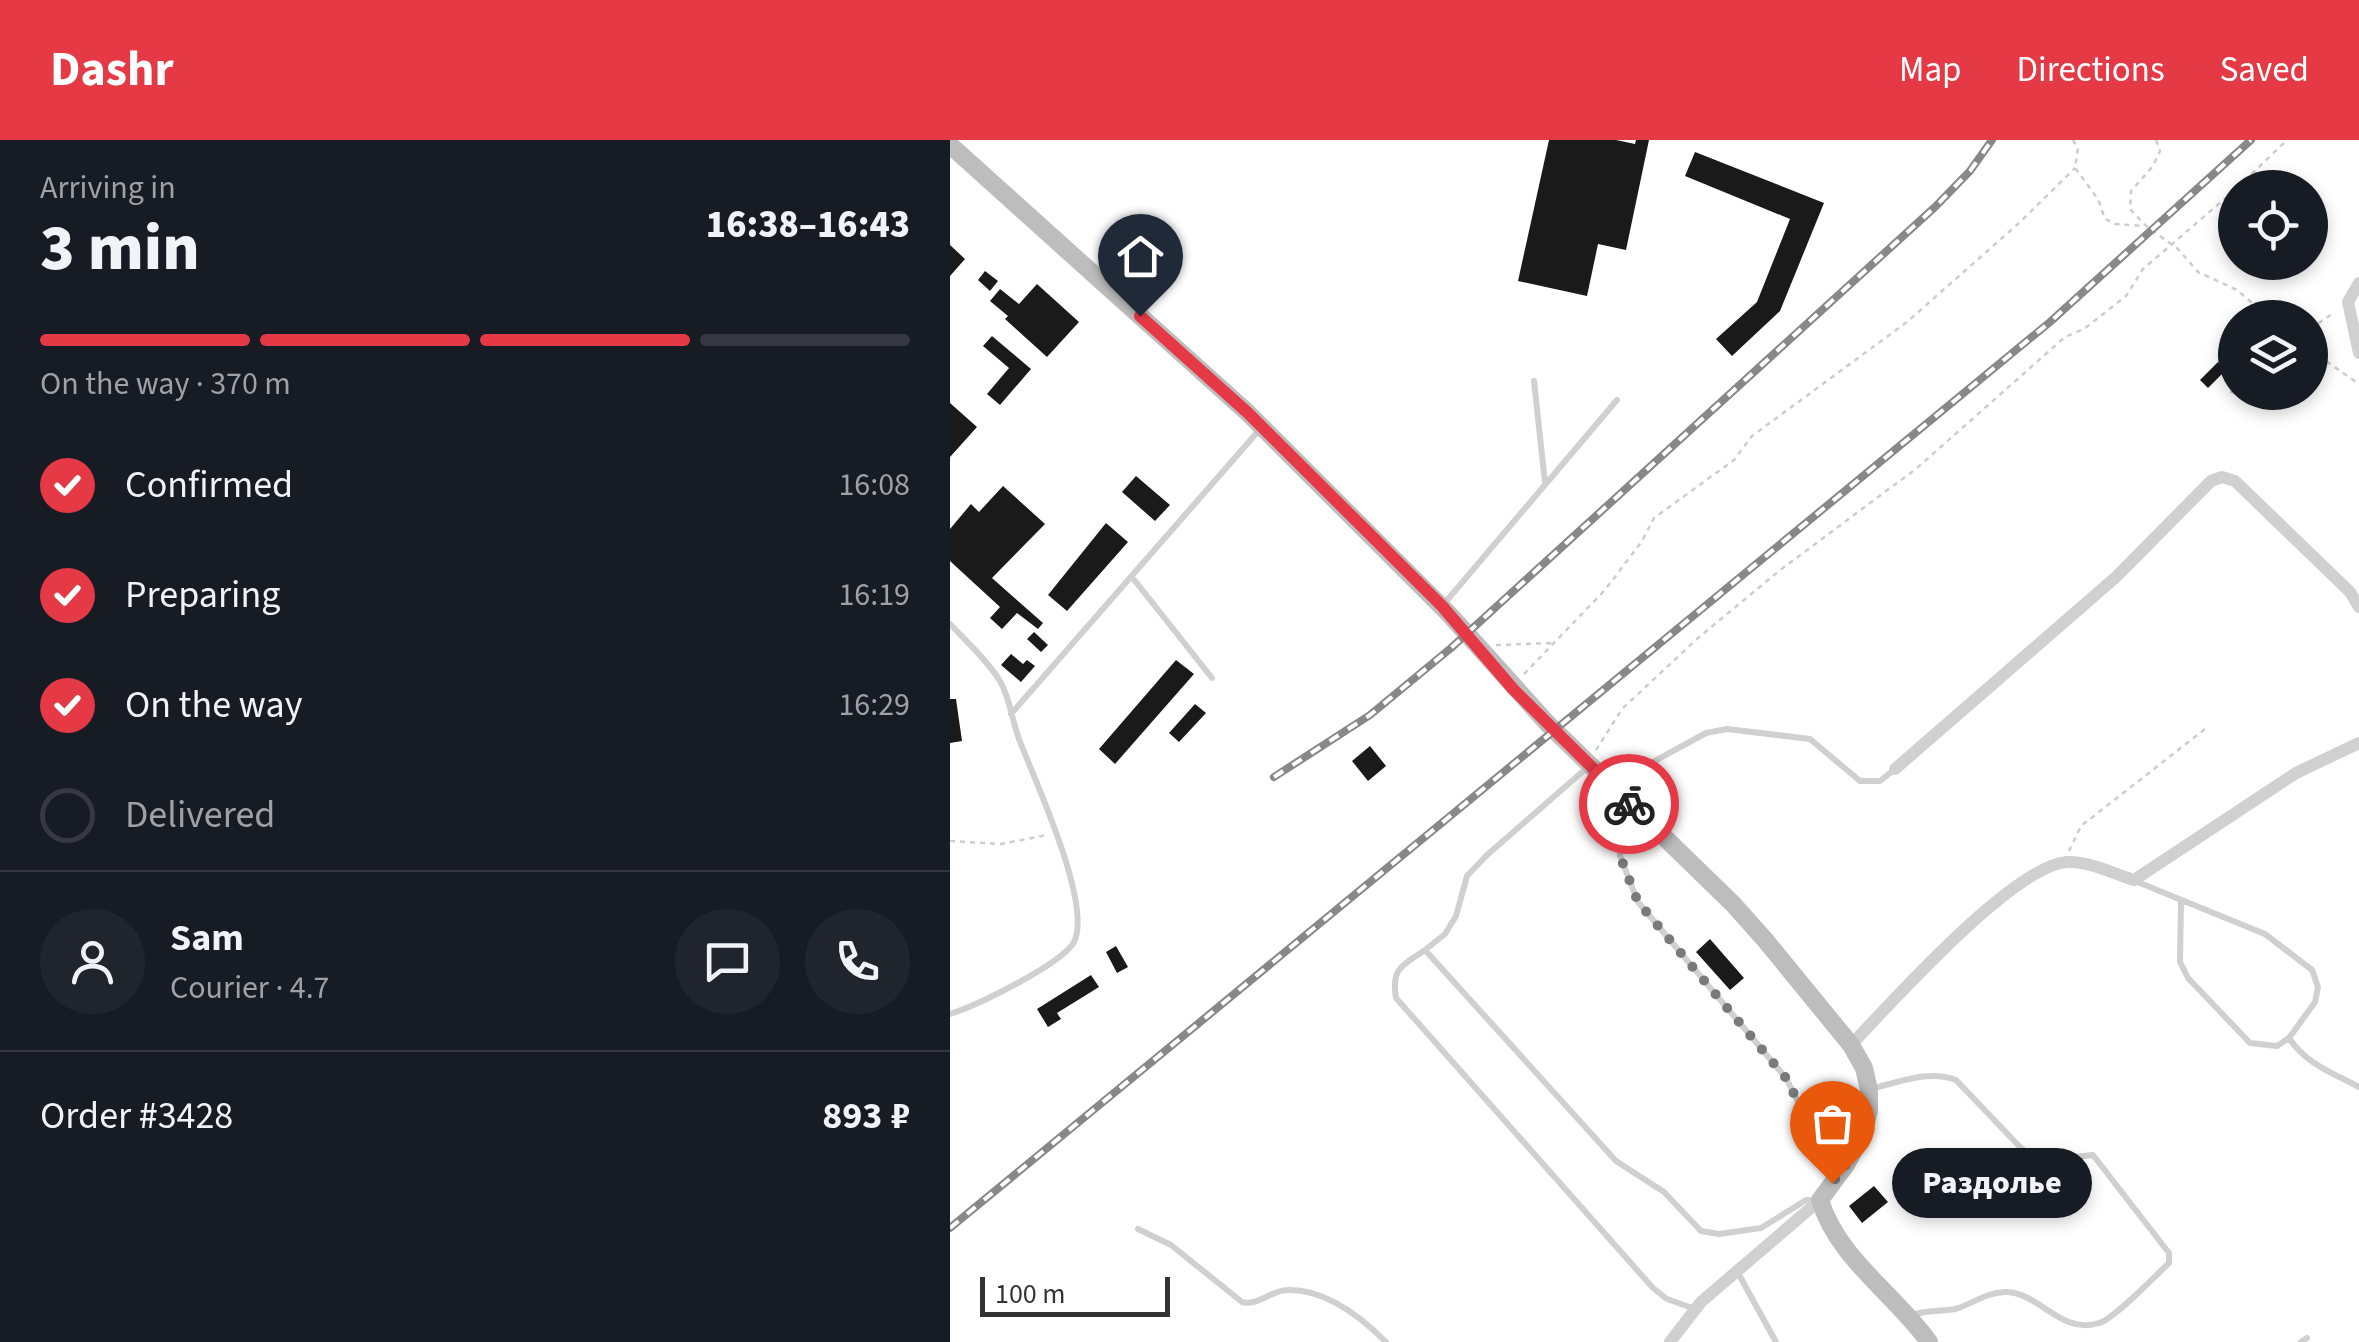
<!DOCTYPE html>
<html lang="en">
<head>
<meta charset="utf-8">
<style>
  body { margin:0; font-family:"Source Sans 3",sans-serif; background:#20242c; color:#f1f3f6; height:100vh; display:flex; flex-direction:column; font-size:38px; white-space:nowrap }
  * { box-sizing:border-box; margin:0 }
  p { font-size:32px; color:#9ea1a6 }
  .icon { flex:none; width:55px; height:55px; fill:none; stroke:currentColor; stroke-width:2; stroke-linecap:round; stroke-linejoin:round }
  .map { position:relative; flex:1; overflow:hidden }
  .panel { display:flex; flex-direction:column; background:#171b24; width:950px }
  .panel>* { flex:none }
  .buttons { position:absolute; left:1268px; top:30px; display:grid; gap:20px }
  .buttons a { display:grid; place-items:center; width:110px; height:110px; border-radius:50%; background:#171b24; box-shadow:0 5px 15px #0003; font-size:50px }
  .scale { position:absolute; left:30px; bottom:25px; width:190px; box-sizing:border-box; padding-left:10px; border:5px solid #333; border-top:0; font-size:28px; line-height:35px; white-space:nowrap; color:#333; -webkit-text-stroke:8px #fff; paint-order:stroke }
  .pin { position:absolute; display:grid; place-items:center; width:85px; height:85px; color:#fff; margin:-102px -42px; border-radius:50% 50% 50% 0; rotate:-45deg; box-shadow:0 0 10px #0007 }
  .pin .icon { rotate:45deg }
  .courier { position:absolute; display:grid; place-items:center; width:100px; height:100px; margin:-50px; border:8px solid #e63946; border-radius:50%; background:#fff; color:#222; box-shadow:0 2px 12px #0007 }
  .bubble { position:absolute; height:70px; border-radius:35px; background:#171b24; box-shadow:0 5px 15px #0003; font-size:32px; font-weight:800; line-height:70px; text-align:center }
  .head em { font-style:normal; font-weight:800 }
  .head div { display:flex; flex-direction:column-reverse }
  .head { display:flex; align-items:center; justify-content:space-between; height:170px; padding:0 40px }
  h1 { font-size:65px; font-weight:800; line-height:75px }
  .bar { display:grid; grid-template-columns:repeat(4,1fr); gap:15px 10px; align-content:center; height:120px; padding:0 40px }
  .bar i { height:12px; border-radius:8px; background:#363941 }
  .bar .current { background:#e63946 }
  .bar p { grid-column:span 4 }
  .line { display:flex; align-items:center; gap:25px; padding:0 40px; border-top:2px solid #363941 }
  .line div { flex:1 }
  .round { display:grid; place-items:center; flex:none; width:105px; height:105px; border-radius:52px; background:#20242c }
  ol { padding:0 40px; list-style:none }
  li { display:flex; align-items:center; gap:30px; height:110px }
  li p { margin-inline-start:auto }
  li .icon { padding:10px; border-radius:50%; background:#e63946; color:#fff; stroke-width:4 }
  li:last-child { color:#9ea1a6 }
  li i { width:55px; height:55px; border:5px solid #363941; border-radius:50% }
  header { display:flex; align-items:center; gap:60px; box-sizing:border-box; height:140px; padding:0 50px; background:#e63946; color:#fff }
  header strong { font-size:48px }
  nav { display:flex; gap:55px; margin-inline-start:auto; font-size:35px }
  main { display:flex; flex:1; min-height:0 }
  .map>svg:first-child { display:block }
  .building { fill:#1a1a1a }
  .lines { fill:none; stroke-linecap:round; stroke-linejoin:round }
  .path { stroke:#cdcdcd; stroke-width:2.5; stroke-dasharray:5 5; stroke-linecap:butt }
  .lane { stroke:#d0d0d0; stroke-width:6 }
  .street { stroke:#d0d0d0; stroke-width:12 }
  .secondary { stroke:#bdbdbd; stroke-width:18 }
  .rail-casing { stroke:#888; stroke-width:8 }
  .rail { stroke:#fff; stroke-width:4; stroke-dasharray:11; stroke-linecap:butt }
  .done { stroke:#7a7a7a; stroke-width:10; stroke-dasharray:0 18 }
  .route { stroke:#e63946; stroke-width:12 }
</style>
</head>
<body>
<header>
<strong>Dashr</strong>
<nav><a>Map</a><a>Directions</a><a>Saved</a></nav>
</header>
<main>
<section class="panel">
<div class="head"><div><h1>3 min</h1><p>Arriving in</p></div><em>16:38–16:43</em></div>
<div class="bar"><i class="current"></i><i class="current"></i><i class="current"></i><i></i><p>On the way · 370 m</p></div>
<ol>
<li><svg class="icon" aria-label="check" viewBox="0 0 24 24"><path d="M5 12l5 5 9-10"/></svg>Confirmed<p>16:08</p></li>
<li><svg class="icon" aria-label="check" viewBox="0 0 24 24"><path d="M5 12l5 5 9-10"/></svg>Preparing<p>16:19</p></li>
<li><svg class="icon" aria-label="check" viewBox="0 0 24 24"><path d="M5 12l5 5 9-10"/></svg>On the way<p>16:29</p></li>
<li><i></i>Delivered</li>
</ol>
<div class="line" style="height:180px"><a class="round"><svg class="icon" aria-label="person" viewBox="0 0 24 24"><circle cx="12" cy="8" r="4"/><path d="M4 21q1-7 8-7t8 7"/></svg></a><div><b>Sam</b><p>Courier · 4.7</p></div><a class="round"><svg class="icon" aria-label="chat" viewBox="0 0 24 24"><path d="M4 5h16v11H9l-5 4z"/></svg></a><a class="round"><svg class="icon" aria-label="phone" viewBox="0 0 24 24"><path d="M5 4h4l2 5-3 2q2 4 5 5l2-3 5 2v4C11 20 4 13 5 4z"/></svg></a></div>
<div class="line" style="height:130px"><div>Order #3428</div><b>893 ₽</b></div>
</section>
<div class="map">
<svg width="1409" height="1202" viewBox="0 0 1409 1202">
  <rect width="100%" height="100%" fill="#fff"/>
  <path class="building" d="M599 0H666L685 4 686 0H699L676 110 648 104 637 156 568 141Z
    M745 12 874 63 830 171 782 216 766 199 807 162 840 79 735 36Z
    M0 105 15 119 0 136Z
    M35 131 48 141 40 151 28 140Z
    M87 144 129 182 97 217 55 179 58 176 40 161 50 149 69 164Z
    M42 196 81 229 50 265 37 254 59 228 33 206Z
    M1268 222 1276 230 1258 248 1250 240Z
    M0 263 27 287 0 317Z
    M186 336 220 365 205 381 172 352Z
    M53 346 95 384 42 438 93 483 88 489 67 473 52 489 40 478 50 467 0 421V389L21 364 29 372Z
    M156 383 178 402 117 471 98 455Z
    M84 492 98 505 91 512 77 499Z
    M61 514 73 524 77 520 85 526 71 542 51 525Z
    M226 520 244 534 165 624 149 609Z
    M0 559H6L12 601 0 603Z
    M245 564 256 573 229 602 219 593Z
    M420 606 436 626 418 641 402 621Z
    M760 799 794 838 780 850 746 812Z
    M166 806 178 827 167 833 156 812Z
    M141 835 149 847 107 873 111 879 98 887 87 869Z
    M924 1046 938 1062 912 1083 899 1066Z"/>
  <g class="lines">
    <path class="path" d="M1123 0 1128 8 1125 28 1148 59 1155 79 1166 84 1193 86
      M1206 0 1210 11 1203 26 1181 51 1180 69 1196 86 1228 109 1248 132 1287 150 1320 178
      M1287 48 1337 0
      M1360 189 1385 172
      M1360 210 1409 244
      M1280 252H1285
      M546 505 603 503
      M574 534 655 450 692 401 704 378 784 320 802 296 957 182 1069 83 1125 28
      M646 610 672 569 748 498 829 431 967 328 1115 197 1134 189 1176 156 1193 129 1285 50
      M0 701 51 704 97 695
      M1119 711 1131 686 1255 589"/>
    <path class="lane" d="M584 241 595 343
      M182 437 262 538
      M493 465 667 260
      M0 484C17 502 37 520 50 541 60 558 62 581 69 599 84 639 143 764 124 802 112 824 26 866 0 874
      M61 574 311 288
      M668 646 681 634 756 593 777 589 860 599 910 641H930L945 629
      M689 675 670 698V716L688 762 836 938 861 988 895 1025
      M1185 741 1315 794 1362 830 1368 847 1365 862 1339 898C1356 924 1383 933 1409 947
      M1231 761 1230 822 1238 838 1300 903 1327 906 1339 898
      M475 810 495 794 506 776 517 736 537 715 639 626
      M920 949C947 943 979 929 1006 940L1070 1007 1088 1021 1143 1015 1219 1113V1123C1205 1136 1164 1179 1149 1183 1111 1195 1091 1154 1057 1152 1039 1151 1022 1164 1005 1169 989 1172 976 1169 960 1176
      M188 1089 221 1105 292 1162C309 1166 321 1150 338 1150 375 1149 411 1177 436 1202
      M788 1133 826 1202
      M745 1169 717 1159 703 1148 446 858C441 828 452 826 475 810L666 1021 714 1052 751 1091 769 1094 811 1088 856 1060H868
      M1351 1202 1357 1198"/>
    <path class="street" d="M1409 143 1398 162 1409 213
      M945 629 1166 437 1261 341 1272 337 1285 341 1400 452 1409 467
      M901 905C941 863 1063 726 1117 722 1139 721 1164 734 1184 740L1346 633 1409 603
      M720 1202 751 1162 870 1060"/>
    <path class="secondary" d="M0 5 298 273 499 474 598 584 783 764 816 801 901 905 914 928 919 950V971L913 993 896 1025 870 1060C888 1119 944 1153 979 1202"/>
    <defs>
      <path id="rail" d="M324 637 420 575 501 508 985 67 1020 31 1042 0
        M0 1088 1100 182 1301 0"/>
    </defs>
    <use href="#rail" class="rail-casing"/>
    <use href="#rail" class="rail"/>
  </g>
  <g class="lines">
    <path class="done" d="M679 664 690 675 670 698V716L688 762 836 938 861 988 896 1026 882 1043"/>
    <path class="route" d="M190 176 298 273 492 466 563 549 679 664"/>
  </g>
</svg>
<div class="buttons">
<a><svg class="icon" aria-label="locate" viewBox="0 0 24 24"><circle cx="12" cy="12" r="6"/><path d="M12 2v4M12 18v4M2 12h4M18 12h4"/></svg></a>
<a><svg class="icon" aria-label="layers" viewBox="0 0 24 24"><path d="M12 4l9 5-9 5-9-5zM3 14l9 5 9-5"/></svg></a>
</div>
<div class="scale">100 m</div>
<div class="pin" style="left:882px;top:1043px;background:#ea580c"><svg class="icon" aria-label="bag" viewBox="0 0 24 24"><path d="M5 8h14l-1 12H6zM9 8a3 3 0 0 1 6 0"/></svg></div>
<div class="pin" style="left:190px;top:176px;background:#1f2937"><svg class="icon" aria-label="home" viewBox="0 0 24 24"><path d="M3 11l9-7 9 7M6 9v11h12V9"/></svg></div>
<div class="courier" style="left:679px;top:664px"><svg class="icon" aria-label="bike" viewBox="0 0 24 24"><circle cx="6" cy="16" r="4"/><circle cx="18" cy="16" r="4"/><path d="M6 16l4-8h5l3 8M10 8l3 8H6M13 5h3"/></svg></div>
<div class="bubble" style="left:942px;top:1008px;width:200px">Раздолье</div>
</div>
</main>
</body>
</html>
